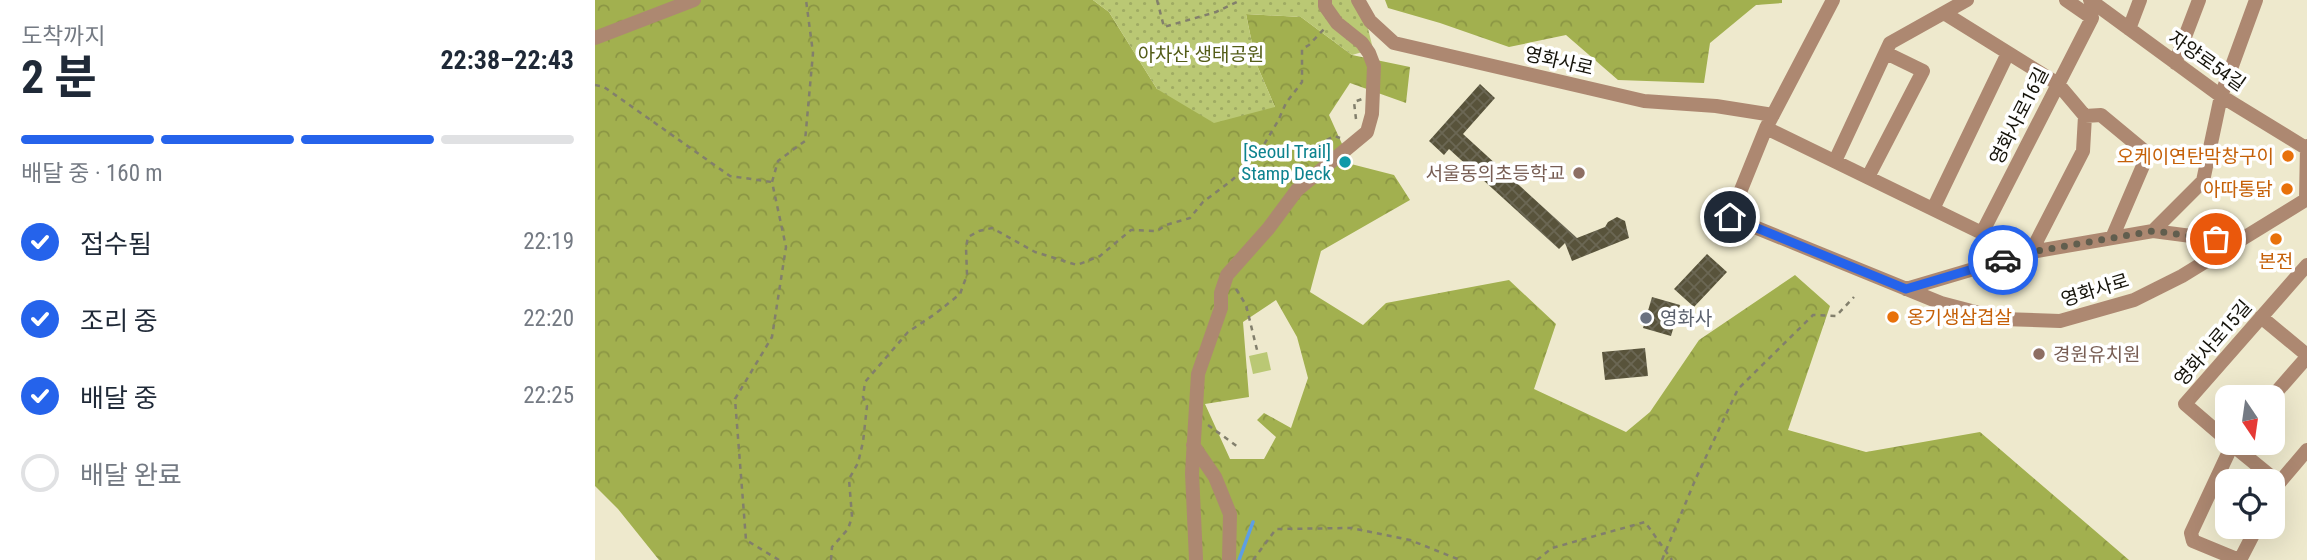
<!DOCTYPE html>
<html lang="ko">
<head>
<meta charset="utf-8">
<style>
  body { margin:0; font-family:"Roboto Condensed","Noto Sans KR",sans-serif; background:#f2f2f3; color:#1f2937; height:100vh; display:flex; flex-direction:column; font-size:26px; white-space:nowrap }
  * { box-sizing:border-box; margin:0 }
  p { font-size:23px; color:#747a83 }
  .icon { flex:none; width:38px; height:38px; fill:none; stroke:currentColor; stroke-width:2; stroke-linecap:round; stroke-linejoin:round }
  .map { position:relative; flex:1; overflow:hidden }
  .drawer { display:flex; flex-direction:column; background:#fff; width:595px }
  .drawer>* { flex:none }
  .needle { width:46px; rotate:167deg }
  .controls { position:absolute; left:1620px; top:385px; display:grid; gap:14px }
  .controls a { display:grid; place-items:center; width:70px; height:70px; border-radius:14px; background:#fff; box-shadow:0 7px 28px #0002; font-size:35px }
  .pin { position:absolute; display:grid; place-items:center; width:60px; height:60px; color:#fff; margin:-30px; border:4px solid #fff; border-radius:50%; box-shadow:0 2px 7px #0007 }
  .courier { position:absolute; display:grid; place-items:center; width:70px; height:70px; margin:-35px; border:5px solid #2563eb; border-radius:50%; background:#fff; color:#222; box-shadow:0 2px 9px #0007 }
  .headline em { font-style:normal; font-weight:700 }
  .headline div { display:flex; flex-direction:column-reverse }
  .headline { display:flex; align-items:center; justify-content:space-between; height:119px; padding:0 21px }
  h1 { font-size:46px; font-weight:700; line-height:52px }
  .bar { display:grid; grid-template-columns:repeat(4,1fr); gap:10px 7px; align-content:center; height:84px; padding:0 21px }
  .bar i { height:9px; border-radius:5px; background:#e0e1e3 }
  .bar .active { background:#2563eb }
  .bar p { grid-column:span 4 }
  ol { padding:0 21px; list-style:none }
  li { display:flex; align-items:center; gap:21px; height:77px }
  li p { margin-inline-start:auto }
  li .icon { padding:7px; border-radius:50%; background:#2563eb; color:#fff; stroke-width:4 }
  li:last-child { color:#747a83 }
  li i { width:38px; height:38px; border:4px solid #e0e1e3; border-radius:50% }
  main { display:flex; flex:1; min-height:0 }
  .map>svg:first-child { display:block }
  .green { fill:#bac874 }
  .forest { fill:url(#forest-crowns); fill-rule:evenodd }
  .park { fill:url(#park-dots) }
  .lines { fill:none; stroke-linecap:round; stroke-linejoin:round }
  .stream { stroke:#5d9ee4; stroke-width:3.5 }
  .building { fill:url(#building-cross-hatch) }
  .path { stroke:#827f6c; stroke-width:2.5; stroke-dasharray:5 5; stroke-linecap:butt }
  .minor { stroke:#ad8871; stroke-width:14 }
  .done { stroke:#615e4e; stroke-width:7; stroke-dasharray:0 12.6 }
  .route { stroke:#2563eb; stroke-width:9 }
  .food-dot { fill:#e8710a; stroke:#fff; stroke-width:2.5 }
  .culture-dot { fill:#0f9aa8; stroke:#fff; stroke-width:2.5 }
  .education-dot { fill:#8d6e63; stroke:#fff; stroke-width:2.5 }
  .worship-dot { fill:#6b7280; stroke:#fff; stroke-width:2.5 }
  .labels { text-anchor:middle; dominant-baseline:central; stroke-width:7; stroke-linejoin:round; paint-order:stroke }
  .park-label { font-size:19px; fill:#545d18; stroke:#fff }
  .street-label { font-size:19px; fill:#15130a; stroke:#fff }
  .culture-label { font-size:19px; fill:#0d838f; stroke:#fff; text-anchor:end }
  .food-label { font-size:19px; fill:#c56008; stroke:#fff; text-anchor:end }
  .education-label { font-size:19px; fill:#785e54; stroke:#fff; text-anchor:end }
  .worship-label { font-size:19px; fill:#5b616d; stroke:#fff; text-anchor:start }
</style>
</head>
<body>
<main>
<section class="drawer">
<div class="headline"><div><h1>2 분</h1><p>도착까지</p></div><em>22:38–22:43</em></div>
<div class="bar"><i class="active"></i><i class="active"></i><i class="active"></i><i></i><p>배달 중 · 160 m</p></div>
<ol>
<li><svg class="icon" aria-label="check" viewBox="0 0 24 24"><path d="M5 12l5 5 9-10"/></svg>접수됨<p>22:19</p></li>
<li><svg class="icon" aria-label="check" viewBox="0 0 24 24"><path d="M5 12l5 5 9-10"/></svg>조리 중<p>22:20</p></li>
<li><svg class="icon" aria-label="check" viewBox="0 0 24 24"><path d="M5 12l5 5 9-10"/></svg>배달 중<p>22:25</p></li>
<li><i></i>배달 완료</li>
</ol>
</section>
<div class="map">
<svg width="1712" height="560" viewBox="0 0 1712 560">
  <defs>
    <pattern id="forest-crowns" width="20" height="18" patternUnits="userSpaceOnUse" patternTransform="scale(1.75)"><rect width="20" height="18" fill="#a2b04f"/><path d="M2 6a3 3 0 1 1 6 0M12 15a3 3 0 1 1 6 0" fill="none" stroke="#8b9644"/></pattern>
    <pattern id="park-dots" width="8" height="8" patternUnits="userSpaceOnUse" patternTransform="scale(1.75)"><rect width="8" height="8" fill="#bac874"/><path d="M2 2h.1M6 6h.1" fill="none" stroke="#9fab63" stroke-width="1.8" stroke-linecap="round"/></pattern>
    <pattern id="building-cross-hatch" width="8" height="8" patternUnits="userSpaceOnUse" patternTransform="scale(1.75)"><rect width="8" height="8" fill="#58533b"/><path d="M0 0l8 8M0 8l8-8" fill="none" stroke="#6b6754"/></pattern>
  </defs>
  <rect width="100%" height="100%" fill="#eee9cd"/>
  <path class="green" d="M672 352 676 370 658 374 654 356Z"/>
  <path class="forest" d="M0 0H498L514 12 562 89 680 107 661 63 651 14 706 17 757 55 815 67 811 103 755 83 734 115 756 164 799 175 815 200 726 251 715 292 768 325 791 303 914 280 961 324 939 389 1031 432 1055 412 1104 340 1200 275 1235 306 1193 430 1271 452 1385 432 1534 560H64L23 509 0 486ZM681 300 702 337 713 378 696 428 669 413 662 420 681 437 669 459H635L610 404 654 397 648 322Z
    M790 0H1187V3L1161 5 1115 43 1109 83 1023 80 971 35 914 47 845 23 793 8Z"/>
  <path class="park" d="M498 0H760L771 20 778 49 757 55 706 17 651 14 661 63 680 107 619 123 562 89 514 12Z"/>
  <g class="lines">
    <path class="stream" d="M644 560 658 522"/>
  </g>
  <path class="building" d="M885 84 900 98 868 134 982 238 1010 227 1013 222 1022 217 1030 221 1034 238 977 261 970 243 964 249 854 149 849 155 834 141Z
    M1112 254 1132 272 1099 307 1079 289Z
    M1057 297 1085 305 1076 336 1048 328Z
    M1050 348 1053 376 1010 380 1007 352Z"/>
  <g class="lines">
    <path class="path" d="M562 0 569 27 621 12 646 0
      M0 85 9 87 135 176 177 182
      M761 119 759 102 767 99
      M722 156 727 142 740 136 745 138
      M641 289 651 305 663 354
      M613 425 643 447
      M184 560 151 540 140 399 177 337 191 247 177 182 183 161 210 141 218 53 211 0
      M236 560 237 547 253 529 257 517 254 479 263 463 268 442 272 406 268 397 270 382 313 332 340 314 365 294 372 275 371 247 373 237 384 231 397 228 440 252 482 265 505 256 536 230 562 231 571 225 595 218 608 202 636 181 661 158 683 121 691 103 707 82V49L714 45 730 28
      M658 560 681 529 756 528 815 540 865 560
      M942 560 957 548 1050 522 1077 560
      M1067 560 1101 478 1143 389 1218 315 1241 316 1259 297"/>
    <path class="minor" d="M763 0 775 21 799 43 1049 101 1121 106 1178 115
      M1238 0 1171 128 1135 217 1346 303 1407 319 1465 321 1539 300 1587 276 1712 199
      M1471 0 1497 18
      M1495 0 1626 96 1711 148
      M1534 29 1545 0
      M0 38 99 0
      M1580 63 1604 0
      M1490 116 1506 115 1553 154 1517 238
      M1171 128 1387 233 1436 252 1488 151 1490 116 1463 84 1349 13
      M1240 161 1295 43 1372 0
      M1273 177 1328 71 1291 53
      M1711 199 1712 146
      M1338 209 1413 53
      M1558 231 1608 181 1626 96 1661 0
      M1387 233 1497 18
      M1311 289 1436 252 1558 231 1642 242
      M1666 317 1712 355
      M1677 397 1712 357
      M1633 441 1590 404 1712 265
      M1635 443 1684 483
      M1638 443 1596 533 1598 541 1644 560
      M598 445 620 477 635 514 634 560
      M1678 495 1684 483 1712 450
      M601 559 597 473 603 374 626 308V293L632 275 673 229 702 190 772 132 777 114 779 66 774 53 767 43 742 23 730 6V0
      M1645 560 1662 527"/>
  </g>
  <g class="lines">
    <path class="done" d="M1408 260 1436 252 1558 231 1621 239"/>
    <path class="route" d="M1135 217 1311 289 1408 260"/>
  </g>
  <g class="food-dot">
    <circle cx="1693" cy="156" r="7"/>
    <circle cx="1692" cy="189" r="7"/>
    <circle cx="1681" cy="239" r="7"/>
    <circle cx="1298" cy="317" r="7"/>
  </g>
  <circle class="culture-dot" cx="750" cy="162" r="7"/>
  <g class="education-dot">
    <circle cx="984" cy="173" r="7"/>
    <circle cx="1444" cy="354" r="7"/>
  </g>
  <circle class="worship-dot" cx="1051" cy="318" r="7"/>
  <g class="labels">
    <g class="park-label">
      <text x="606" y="54">아차산 생태공원</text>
    </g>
    <g class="street-label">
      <text transform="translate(964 61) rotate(13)">영화사로</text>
      <text transform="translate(1612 61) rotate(35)">자양로54길</text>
      <text transform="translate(1424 116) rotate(-63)">영화사로16길</text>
      <text transform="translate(1500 290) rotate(-17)">영화사로</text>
      <text transform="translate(1618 343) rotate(-49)">영화사로15길</text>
    </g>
    <g class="culture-label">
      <text x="736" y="151">[Seoul Trail]<tspan x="736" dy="22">Stamp Deck</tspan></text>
    </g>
    <g class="food-label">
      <text x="1679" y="156">오케이연탄막창구이</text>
      <text x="1678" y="189">아따통닭</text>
      <text x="1681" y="261" text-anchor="middle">본전</text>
      <text x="1312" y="317" text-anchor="start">옹기생삼겹살</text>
    </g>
    <g class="education-label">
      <text x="970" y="173">서울동의초등학교</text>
      <text x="1458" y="354" text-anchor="start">경원유치원</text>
    </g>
    <g class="worship-label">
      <text x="1065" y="318">영화사</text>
    </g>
  </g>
</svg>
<div class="controls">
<a><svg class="needle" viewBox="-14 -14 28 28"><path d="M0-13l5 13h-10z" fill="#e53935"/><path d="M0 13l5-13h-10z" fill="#747a83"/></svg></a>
<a><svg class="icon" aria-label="locate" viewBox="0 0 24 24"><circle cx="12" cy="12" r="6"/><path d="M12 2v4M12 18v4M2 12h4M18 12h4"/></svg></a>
</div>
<div class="pin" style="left:1621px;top:239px;background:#ea580c"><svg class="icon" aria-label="bag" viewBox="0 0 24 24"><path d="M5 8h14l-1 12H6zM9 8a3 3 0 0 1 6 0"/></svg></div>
<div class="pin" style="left:1135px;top:217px;background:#1f2937"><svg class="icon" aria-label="home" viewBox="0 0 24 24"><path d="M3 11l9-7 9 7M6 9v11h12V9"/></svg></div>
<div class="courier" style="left:1408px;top:260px"><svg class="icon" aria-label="car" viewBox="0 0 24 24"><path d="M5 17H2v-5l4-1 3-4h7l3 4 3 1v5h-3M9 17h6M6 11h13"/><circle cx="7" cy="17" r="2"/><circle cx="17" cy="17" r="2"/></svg></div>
</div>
</main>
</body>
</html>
